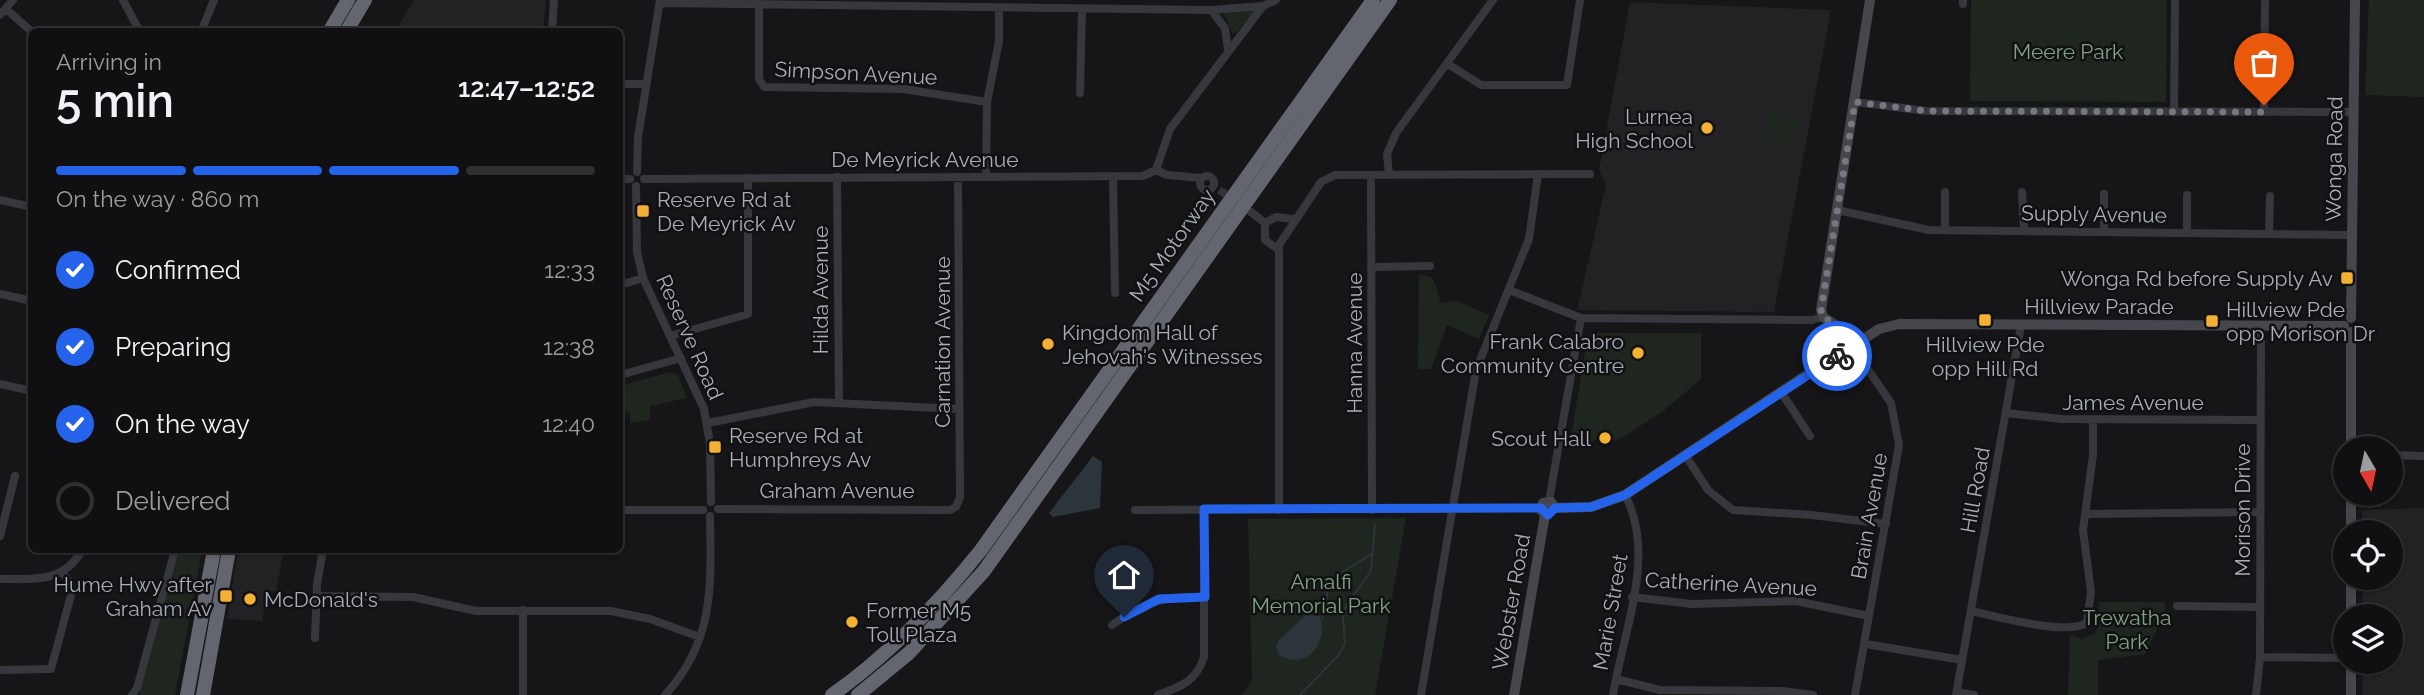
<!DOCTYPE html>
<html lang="en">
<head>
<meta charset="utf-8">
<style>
  body { margin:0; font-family:Raleway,sans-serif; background:#1e1e20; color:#f1f3f6; height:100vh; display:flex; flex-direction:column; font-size:26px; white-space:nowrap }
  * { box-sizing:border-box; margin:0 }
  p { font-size:23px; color:#9c9d9f }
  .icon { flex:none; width:38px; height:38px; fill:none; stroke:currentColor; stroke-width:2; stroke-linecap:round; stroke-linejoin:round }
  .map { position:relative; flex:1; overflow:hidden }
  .sheet { position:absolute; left:28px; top:28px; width:595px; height:525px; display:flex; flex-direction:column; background:#101012; border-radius:10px; box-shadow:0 2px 5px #0004,0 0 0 2px #303032 }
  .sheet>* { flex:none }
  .needle { width:46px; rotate:171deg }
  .controls { position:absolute; left:2333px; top:436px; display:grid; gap:14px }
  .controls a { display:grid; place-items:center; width:70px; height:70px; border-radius:50%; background:#101012; box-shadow:0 2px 5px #0004,0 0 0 2px #303032; font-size:35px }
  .pin { position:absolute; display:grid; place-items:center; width:60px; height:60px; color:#fff; margin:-72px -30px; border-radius:50% 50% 50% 0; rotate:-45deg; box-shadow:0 0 7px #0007 }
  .pin .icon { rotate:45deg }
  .courier { position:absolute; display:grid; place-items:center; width:70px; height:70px; margin:-35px; border:5px solid #2563eb; border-radius:50%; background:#fff; color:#222; box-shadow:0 2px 9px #0007 }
  .headline em { font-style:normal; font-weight:600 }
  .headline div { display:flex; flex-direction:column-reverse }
  .headline { display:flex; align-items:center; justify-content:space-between; height:119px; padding:0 28px }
  h1 { font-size:46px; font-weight:600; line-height:52px }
  .bar { display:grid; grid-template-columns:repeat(4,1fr); gap:10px 7px; align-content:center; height:84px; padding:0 28px }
  .bar i { height:9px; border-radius:5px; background:#303032 }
  .bar .selected { background:#2563eb }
  .bar p { grid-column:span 4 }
  ol { padding:0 28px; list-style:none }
  li { display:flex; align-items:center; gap:21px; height:77px }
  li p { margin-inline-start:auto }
  li .icon { padding:7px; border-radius:50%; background:#2563eb; color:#fff; stroke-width:4 }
  li:last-child { color:#9c9d9f }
  li i { width:38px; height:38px; border:4px solid #303032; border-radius:50% }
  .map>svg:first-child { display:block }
  .built { fill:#222225 }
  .green { fill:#1e261f }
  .water { fill:#2c353c }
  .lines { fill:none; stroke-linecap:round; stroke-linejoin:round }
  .stream { stroke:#2c353c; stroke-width:2 }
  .street-tunnel { stroke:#333438; stroke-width:8; stroke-dasharray:8 4; stroke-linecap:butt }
  .street { stroke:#37383d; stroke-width:8 }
  .secondary { stroke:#45474d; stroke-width:10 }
  .highway { stroke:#63666e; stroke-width:14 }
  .done { stroke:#757880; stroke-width:7; stroke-dasharray:0 12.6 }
  .route { stroke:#2563eb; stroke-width:9 }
  .poi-dot { fill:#f2b134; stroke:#111113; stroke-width:2.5 }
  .labels { text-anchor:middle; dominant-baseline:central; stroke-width:5; stroke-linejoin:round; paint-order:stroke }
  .park-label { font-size:21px; fill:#7fa381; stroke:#111113 }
  .street-label { font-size:21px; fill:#a8adb8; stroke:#111113 }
  .poi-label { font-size:21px; fill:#a8adb8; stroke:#111113; text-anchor:start }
</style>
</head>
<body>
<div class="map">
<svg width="2424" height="695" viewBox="0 0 2424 695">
  <rect width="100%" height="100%" fill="#161618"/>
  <path class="built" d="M414 0H546L543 31H395Z
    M1630 2 1831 10 1774 312 1577 310 1606 185 1599 170Z
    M2424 508V695H2363V662H2390V616H2363L2362 578H2390V532H2362V510Z
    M238 550H284L276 591 267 592 262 621 227 619Z"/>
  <path class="green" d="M1971 0H2167L2166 102 1970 101Z
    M2369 0H2424V97L2365 95Z
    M1252 10 1254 14 1233 35 1224 13Z
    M1769 112 1784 114 1779 143 1764 140Z
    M1786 114 1801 117 1796 146 1781 143Z
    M1419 274 1433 278 1441 303 1457 301 1489 315 1479 339 1447 325 1431 369H1418Z
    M1593 333H1701V379L1662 412 1615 442 1608 432 1584 447 1569 448 1588 336Z
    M670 372 678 375 687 398 650 406V420L630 423V413L620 412V386Z
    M1406 518 1375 695H1242L1252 681 1248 519Z
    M179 550H202L175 695H139Z
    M2098 602H2165V612L2145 654 2098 660V695H2068L2070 634 2082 639 2095 633 2100 622Z"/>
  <path class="water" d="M1093 456 1102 462 1100 508 1053 517 1049 513Z
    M1307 614 1320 617C1329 644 1305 671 1279 655L1276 647 1279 640Z"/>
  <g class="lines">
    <path class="stream" d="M1321 619C1331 606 1323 592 1331 579L1373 553
      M1300 695 1338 656 1345 644 1343 617 1346 605 1371 571 1375 525"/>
    <path class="street-tunnel" d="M1219 190 1234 200"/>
    <path class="street" d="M123 0 140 32
      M660 3 1211 10 1225 28 1228 49
      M759 4V79L764 87 903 89 987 102
      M1963 4V0
      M6 9 32 32
      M1211 10 1263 6
      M0 15 13 0
      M201 32 214 0
      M552 32 554 0
      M1448 64 1481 85H1567L1580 0
      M620 84H645
      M1080 93 1082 9
      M1855 102 1927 111 2354 112
      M2174 112 2175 0
      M2264 112 2265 0
      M1156 170 1170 129 1263 6 1276 0
      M1156 170 1167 175 1201 178
      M637 172 638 137 660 0
      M1389 175 1387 154 1396 133 1493 0
      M1200 183a7 7 0 1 1 14 0a7 7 0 1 1-14 0Z
      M1113 176 1115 293
      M1371 176 1372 510
      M837 177 839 403
      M986 177 987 102 999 41V9
      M620 179H630
      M644 179 1143 176 1156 170
      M636 186 637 252 643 278 704 409 710 444 711 502
      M2022 192 2024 231
      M2104 194V232
      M2187 195V233
      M0 200 32 207
      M1837 210 1929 230 2353 235
      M1251 212 1265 223
      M1265 223V240L1279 250
      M1265 223 1276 217 1294 219
      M1945 230V192
      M2269 234 2270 196
      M1371 267 1430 266
      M620 285 643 278
      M1509 290 1581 318 1812 320 1823 317
      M0 294 32 301
      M670 336 748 314V178
      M620 375 681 358
      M0 384 32 391
      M1781 392 1810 436
      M2006 413 2062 419 2260 420
      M708 423 814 402 959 409
      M1685 455 1708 490 1733 510 1812 515 1886 524
      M2390 455 2424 456
      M1549 501 1581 318
      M718 509 950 510 956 507 960 497 958 177
      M620 510H703
      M1135 510 1541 508
      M1279 510V245L1321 182 1335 175 1590 174
      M2085 514 2259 512
      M0 536 15 476
      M0 579C34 579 64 583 82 550
      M316 596 413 597 476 611H611L650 619 700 637
      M1632 597 1692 604 1796 601 1869 616
      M2177 606 2259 607
      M523 610V695
      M1971 611C1994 616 2071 637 2087 622L2091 592 2083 530 2093 455V420
      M1112 625C1146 601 1163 596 1205 597
      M315 638 317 584 323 550
      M1866 644 1962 660
      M2260 657 2345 658
      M0 670 51 669 71 595 70 583 63 573
      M1616 679 1660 690 1782 691 1813 695
      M1957 692 1974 695
      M132 695 137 688 175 550
      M665 695C715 641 711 585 710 516
      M1158 695C1180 687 1197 681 1204 657V509
      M1421 695 1476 370 1529 239 1538 174
      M1613 695C1623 632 1657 555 1625 495
      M1855 695 1899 445 1891 403 1856 352
      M1956 695 2021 325
      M2256 695 2260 657 2261 325"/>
    <path class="secondary" d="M2351 318 2355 0
      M2351 332V448
      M1849 340 1839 327 1823 317 1821 310 1870 0
      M1859 342 1879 329 1899 324 2344 326
      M1555 508 1591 507 1625 495 1846 349
      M1545 515 1541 510 1543 503 1551 502 1555 508
      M2351 532V494
      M2351 578V616
      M1514 695 1545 515
      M2351 695V662"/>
    <path class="highway" d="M329 32 348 0
      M346 32 365 0
      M187 695 214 550
      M203 695 229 550
      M832 695C890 654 937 605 981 550L1373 0
      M858 695 909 653 984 571 1390 0"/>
  </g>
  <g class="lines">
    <path class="done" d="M1837 356 1846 349 1849 340 1839 327 1823 317 1821 310 1855 102 1927 111 2264 112V105"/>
    <path class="route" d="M1124 617 1159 599 1205 597 1204 509 1541 508 1548 515 1555 508 1591 507 1625 495 1837 356"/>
  </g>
  <g class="poi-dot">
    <circle cx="1707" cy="128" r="7"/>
    <rect x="636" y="204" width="14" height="14" rx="3.5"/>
    <rect x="2340" y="271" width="14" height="14" rx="3.5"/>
    <rect x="1978" y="313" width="14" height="14" rx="3.5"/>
    <rect x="2205" y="314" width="14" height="14" rx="3.5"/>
    <circle cx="1048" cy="344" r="7"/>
    <circle cx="1638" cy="353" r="7"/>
    <circle cx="1605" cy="438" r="7"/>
    <rect x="708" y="440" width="14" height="14" rx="3.5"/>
    <rect x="219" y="589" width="14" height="14" rx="3.5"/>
    <circle cx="250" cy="599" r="7"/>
    <circle cx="852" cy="622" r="7"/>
  </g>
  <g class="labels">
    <g class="park-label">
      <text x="2068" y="51">Meere Park</text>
      <text x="1321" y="581">Amalfi<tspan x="1321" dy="24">Memorial Park</tspan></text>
      <text x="2127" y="617">Trewatha<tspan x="2127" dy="24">Park</tspan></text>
    </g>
    <g class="street-label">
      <text transform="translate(856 73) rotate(3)">Simpson Avenue</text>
      <text x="925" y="159">De Meyrick Avenue</text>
      <text transform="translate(2334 159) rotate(-89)">Wonga Road</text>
      <text transform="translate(2094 214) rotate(1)">Supply Avenue</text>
      <text transform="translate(1172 245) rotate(-55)">M5 Motorway</text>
      <text transform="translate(820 290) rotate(-90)">Hilda Avenue</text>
      <text x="2099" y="306">Hillview Parade</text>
      <text transform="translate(690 337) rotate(66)">Reserve Road</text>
      <text transform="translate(942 342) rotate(-90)">Carnation Avenue</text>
      <text transform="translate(1354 343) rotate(-90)">Hanna Avenue</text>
      <text x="2133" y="402">James Avenue</text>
      <text x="837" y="490">Graham Avenue</text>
      <text transform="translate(1975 490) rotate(-80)">Hill Road</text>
      <text transform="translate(2242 510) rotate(-90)">Morison Drive</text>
      <text transform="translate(1869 516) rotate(-80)">Brain Avenue</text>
      <text transform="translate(1731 584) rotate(3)">Catherine Avenue</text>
      <text transform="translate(1511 602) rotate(-80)">Webster Road</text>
      <text transform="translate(1610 612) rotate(-80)">Marie Street</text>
    </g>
    <g class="poi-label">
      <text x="1693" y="116" text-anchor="end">Lurnea<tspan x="1693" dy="24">High School</tspan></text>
      <text x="657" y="199">Reserve Rd at<tspan x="657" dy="24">De Meyrick Av</tspan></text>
      <text x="2333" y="278" text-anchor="end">Wonga Rd before Supply Av</text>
      <text x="2226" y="309">Hillview Pde<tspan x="2226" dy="24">opp Morison Dr</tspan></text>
      <text x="1062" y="332">Kingdom Hall of<tspan x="1062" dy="24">Jehovah's Witnesses</tspan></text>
      <text x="1624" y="341" text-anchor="end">Frank Calabro<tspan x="1624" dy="24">Community Centre</tspan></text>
      <text x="1985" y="344" text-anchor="middle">Hillview Pde<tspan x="1985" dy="24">opp Hill Rd</tspan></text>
      <text x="729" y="435">Reserve Rd at<tspan x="729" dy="24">Humphreys Av</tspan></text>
      <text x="1591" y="438" text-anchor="end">Scout Hall</text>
      <text x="212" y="584" text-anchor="end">Hume Hwy after<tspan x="212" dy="24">Graham Av</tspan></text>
      <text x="264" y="599">McDonald's</text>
      <text x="866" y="610">Former M5<tspan x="866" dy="24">Toll Plaza</tspan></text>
    </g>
  </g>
</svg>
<div class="controls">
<a><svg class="needle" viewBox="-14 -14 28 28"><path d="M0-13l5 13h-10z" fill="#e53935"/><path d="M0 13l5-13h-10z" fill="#9c9d9f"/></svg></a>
<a><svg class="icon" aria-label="locate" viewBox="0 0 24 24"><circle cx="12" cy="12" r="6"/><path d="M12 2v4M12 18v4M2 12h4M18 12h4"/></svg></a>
<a><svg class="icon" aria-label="layers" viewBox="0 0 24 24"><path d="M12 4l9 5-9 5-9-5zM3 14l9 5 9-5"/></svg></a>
</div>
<div class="pin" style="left:2264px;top:105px;background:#ea580c"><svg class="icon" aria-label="bag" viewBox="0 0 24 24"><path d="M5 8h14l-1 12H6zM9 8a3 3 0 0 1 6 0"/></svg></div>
<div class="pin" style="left:1124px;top:617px;background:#1f2937"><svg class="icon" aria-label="home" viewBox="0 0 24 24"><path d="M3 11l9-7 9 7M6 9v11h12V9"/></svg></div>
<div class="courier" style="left:1837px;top:356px"><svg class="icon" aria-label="bike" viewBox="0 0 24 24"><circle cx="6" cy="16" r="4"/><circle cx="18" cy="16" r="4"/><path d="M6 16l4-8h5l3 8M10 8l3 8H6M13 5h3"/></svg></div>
<section class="sheet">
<div class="headline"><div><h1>5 min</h1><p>Arriving in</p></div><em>12:47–12:52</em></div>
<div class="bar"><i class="selected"></i><i class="selected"></i><i class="selected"></i><i></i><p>On the way · 860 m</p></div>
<ol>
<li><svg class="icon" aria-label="check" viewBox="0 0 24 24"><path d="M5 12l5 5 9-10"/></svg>Confirmed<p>12:33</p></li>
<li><svg class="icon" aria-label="check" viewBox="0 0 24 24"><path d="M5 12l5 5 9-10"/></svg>Preparing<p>12:38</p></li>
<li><svg class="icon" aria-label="check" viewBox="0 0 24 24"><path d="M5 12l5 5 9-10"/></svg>On the way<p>12:40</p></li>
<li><i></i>Delivered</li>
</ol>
</section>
</div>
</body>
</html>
